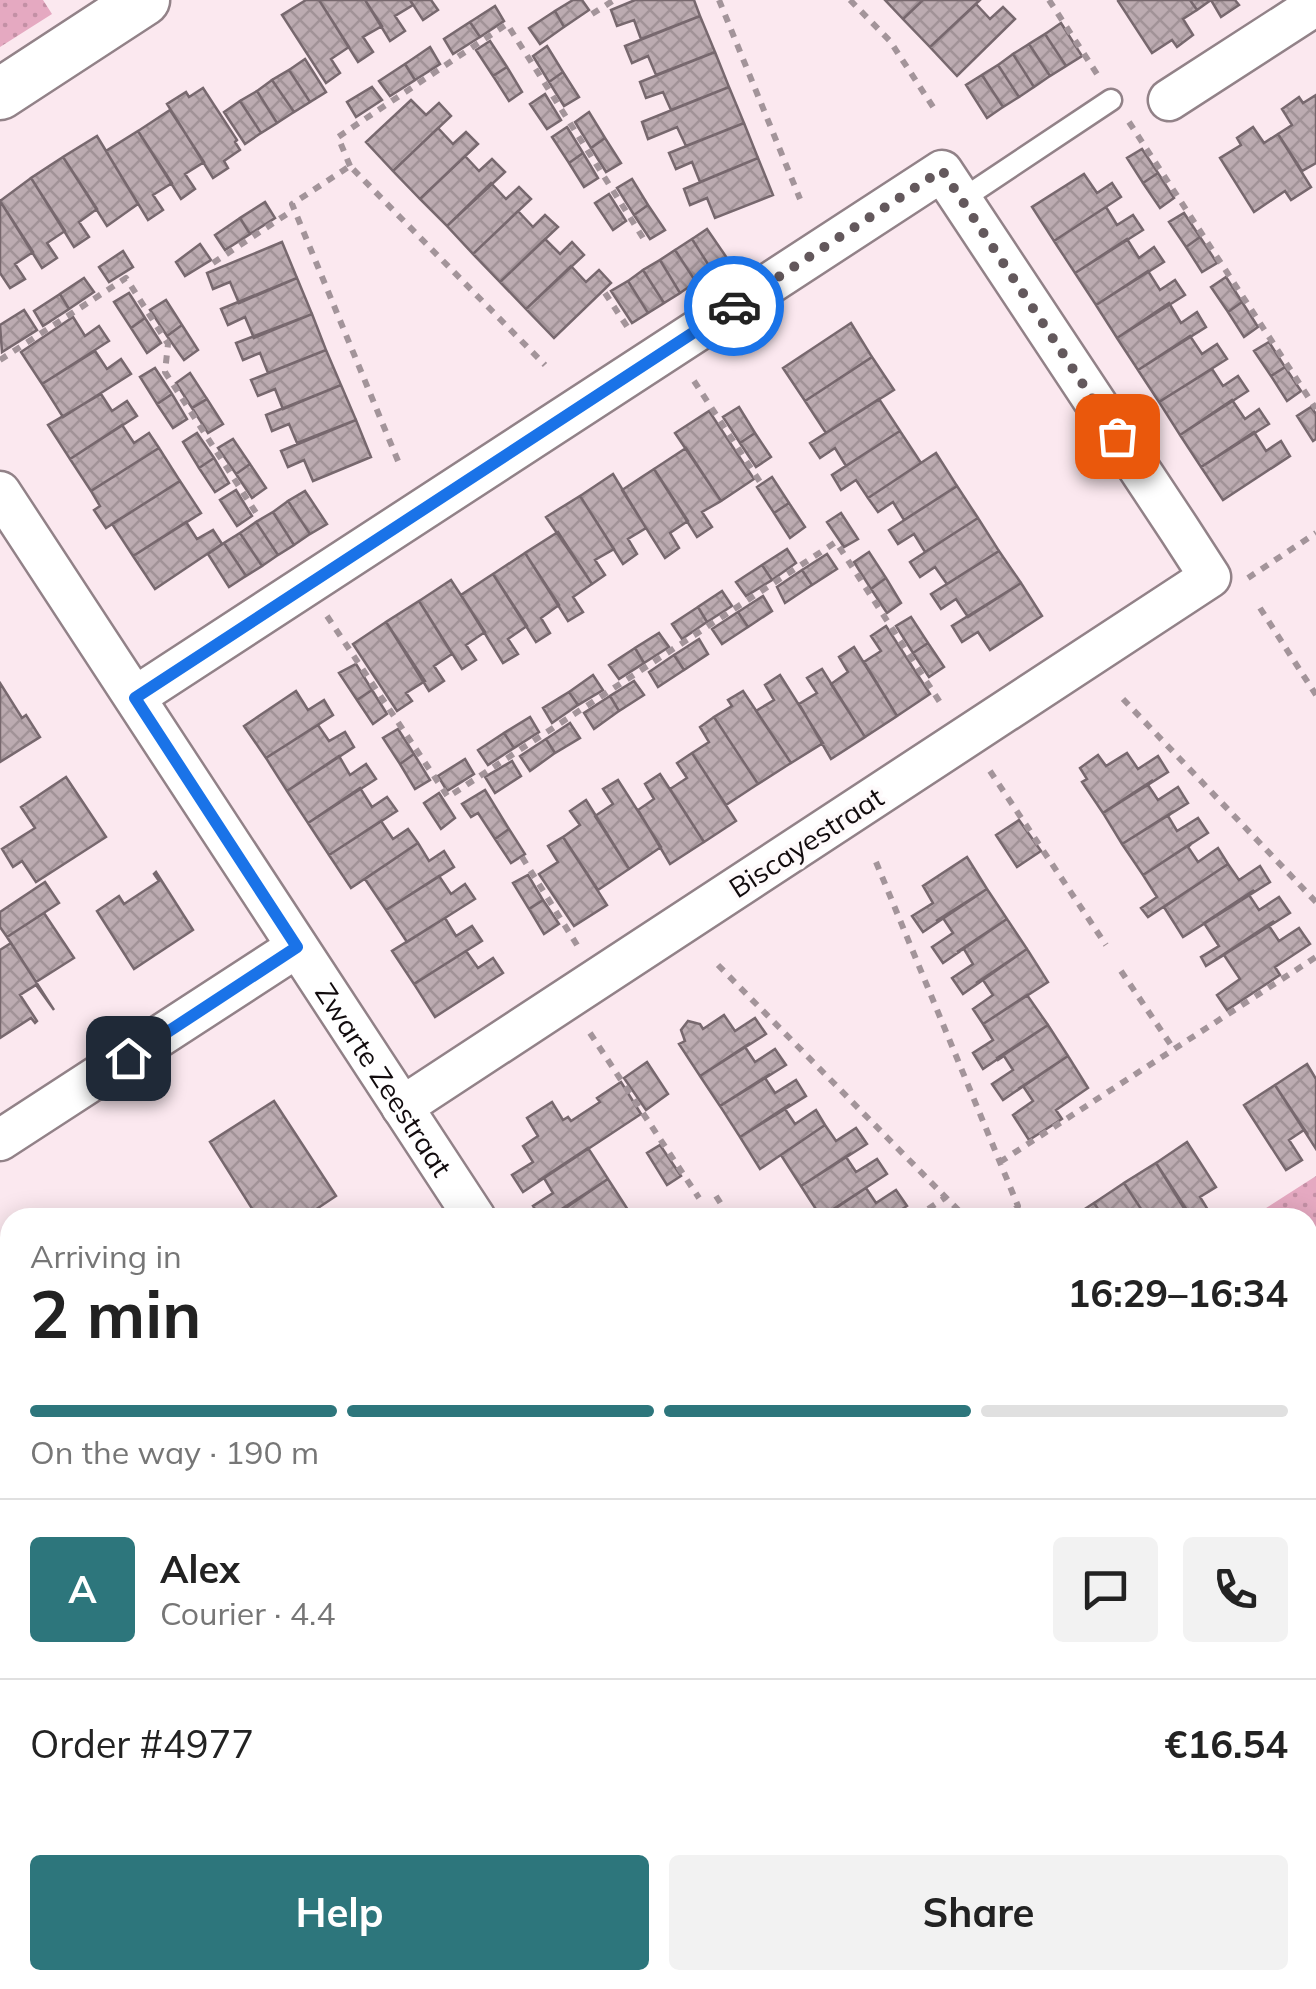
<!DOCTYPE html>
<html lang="en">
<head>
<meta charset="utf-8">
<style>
  body { margin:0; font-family:Mulish,sans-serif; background:#f2f2f2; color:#222; height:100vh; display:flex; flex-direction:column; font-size:38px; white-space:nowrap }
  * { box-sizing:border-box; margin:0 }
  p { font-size:32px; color:#767676 }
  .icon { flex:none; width:55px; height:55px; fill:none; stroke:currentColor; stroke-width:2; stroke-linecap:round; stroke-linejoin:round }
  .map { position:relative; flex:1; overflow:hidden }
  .details { position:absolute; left:0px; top:1208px; width:1318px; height:782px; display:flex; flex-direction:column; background:#fff; border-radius:30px 30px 0 0; box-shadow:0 5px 25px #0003 }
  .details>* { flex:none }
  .pin { position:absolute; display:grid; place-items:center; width:85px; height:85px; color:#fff; margin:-42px; border-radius:20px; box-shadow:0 5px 15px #0006 }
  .courier { position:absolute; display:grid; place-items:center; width:100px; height:100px; margin:-50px; border:8px solid #1a73e8; border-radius:50%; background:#fff; color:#222; box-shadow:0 2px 12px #0007 }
  .overview em { font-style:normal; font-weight:700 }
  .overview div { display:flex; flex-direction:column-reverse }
  .overview { display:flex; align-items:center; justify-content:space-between; height:170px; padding:0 30px }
  h1 { font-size:65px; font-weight:700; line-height:75px }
  .bar { display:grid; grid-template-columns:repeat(4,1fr); gap:15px 10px; align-content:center; height:120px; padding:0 30px }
  .bar i { height:12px; border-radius:8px; background:#e0e0e0 }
  .bar .current { background:#2d767c }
  .bar p { grid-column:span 4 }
  .line { display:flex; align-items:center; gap:25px; padding:0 30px; border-top:2px solid #e0e0e0 }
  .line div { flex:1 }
  .round { display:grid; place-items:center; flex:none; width:105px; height:105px; border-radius:10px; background:#f2f2f2 }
  .action { display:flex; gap:20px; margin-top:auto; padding:20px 30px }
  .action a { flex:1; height:115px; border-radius:10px; background:#2d767c; color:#fff; font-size:40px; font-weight:700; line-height:115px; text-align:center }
  .action a+a { background:#f2f2f2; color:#222 }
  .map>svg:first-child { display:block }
  .grass { fill:url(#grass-dots) }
  .building { fill:url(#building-cross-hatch); stroke:#77686e; stroke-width:2.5 }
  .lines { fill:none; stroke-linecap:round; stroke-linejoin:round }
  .service-casing { stroke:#928288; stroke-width:25 }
  .minor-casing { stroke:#928288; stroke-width:45 }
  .tertiary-casing { stroke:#928288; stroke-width:55 }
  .path { stroke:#a3949a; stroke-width:6; stroke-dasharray:8 8; stroke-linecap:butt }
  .service { stroke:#fff; stroke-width:20 }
  .minor { stroke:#fff; stroke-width:40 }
  .tertiary { stroke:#fff; stroke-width:50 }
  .done { stroke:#63585c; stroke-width:10; stroke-dasharray:0 18 }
  .route { stroke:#1a73e8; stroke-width:12 }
  .labels { text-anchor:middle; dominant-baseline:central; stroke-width:8; stroke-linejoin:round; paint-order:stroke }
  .street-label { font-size:28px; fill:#110b0d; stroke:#fefafb }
</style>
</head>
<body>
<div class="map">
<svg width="1316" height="1989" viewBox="0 0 1316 1989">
  <defs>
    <pattern id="grass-dots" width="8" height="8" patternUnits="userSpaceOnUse" patternTransform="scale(2.5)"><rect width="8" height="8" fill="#e5a9c1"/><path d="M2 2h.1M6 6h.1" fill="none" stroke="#c390a5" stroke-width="1.8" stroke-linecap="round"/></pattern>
    <pattern id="building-cross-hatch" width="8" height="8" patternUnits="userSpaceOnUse" patternTransform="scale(2.5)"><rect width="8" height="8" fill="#bcabb1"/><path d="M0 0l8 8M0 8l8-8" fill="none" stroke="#a19297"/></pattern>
  </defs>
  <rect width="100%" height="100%" fill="#fbe8ef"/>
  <path class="grass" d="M0 0H43L52 14 0 47Z
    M1316 1176V1235L1308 1240V1218L1252 1217Z
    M1316 1306V1379L1308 1385V1311Z"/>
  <path class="building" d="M306 0H319L349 47 331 59 340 73 326 83 282 15Z
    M319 0H365L382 26 363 37 373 52 358 62Z
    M365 0H410L413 5 395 16 405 31 390 41Z
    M410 0H431L438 10 423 20Z
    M573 0H582L589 10 564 27 555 11Z
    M635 0H694L700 16 641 39 634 20 617 26 611 10Z
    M885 0H923L903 19Z
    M923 0H980L930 47 903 19Z
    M1119 0H1190L1197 10 1183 19 1193 35 1177 47 1172 40 1152 53 1118 1Z
    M1190 0H1235L1239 5 1221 17 1211 0 1197 10Z
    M976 4 990 19 1003 7 1015 19 957 76 930 47Z
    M495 6 504 21 480 37 470 22Z
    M555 11 564 27 540 44 529 28Z
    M700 16 715 52 656 75 648 56 632 63 625 46Z
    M470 22 480 37 453 54 444 39Z
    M1061 23 1082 56 1066 66 1045 34Z
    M1045 34 1066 66 1050 76 1029 44Z
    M490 41 507 67 493 76 476 50Z
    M1029 44 1050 76 1034 87 1013 54Z
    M547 46 563 72 549 82 533 56Z
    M430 47 440 64 415 80 405 64Z
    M715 52 729 87 671 110 663 92 646 98 640 82Z
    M1013 54 1034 87 1019 97 998 65Z
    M305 59 326 92 310 102 289 70Z
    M405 64 415 80 390 96 379 81Z
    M998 65 1019 97 1003 107 982 75Z
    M507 67 522 92 509 101 493 76Z
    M289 70 310 102 294 112 272 80Z
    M563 72 579 97 564 106 549 82Z
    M982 75 1003 107 987 118 966 85Z
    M272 80 294 112 277 123 257 91Z
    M372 87 382 100 356 117 347 102Z
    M729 87 744 123 686 146 677 127 648 139 642 122Z
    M203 88 237 140 235 142 240 150 224 161 228 168 213 178 167 104 186 92 189 97Z
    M257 91 277 123 261 133 240 101Z
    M545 94 561 120 547 129 530 104Z
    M1316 95V163L1302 171 1278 134 1292 125 1282 109 1299 97 1303 103Z
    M411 100 426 115 439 103 451 116 393 171 366 142Z
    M240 101 261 133 245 144 224 112Z
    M170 110 204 162 185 174 195 189 181 199 138 131Z
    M589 112 605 138 591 148 575 122Z
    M744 123 758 158 700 182 692 162 676 169 669 153Z
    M567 127 583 153 569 163 552 137Z
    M1253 127 1264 143 1278 134 1311 187 1291 200 1285 191 1254 212 1220 158 1241 145 1237 138Z
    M438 128 453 144 466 132 478 144 420 199 393 171Z
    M138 131 172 183 153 195 163 210 148 220 106 151Z
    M97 136 138 204 107 226 63 157Z
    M605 138 621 163 606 172 591 148Z
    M1142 149 1158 173 1143 183 1127 158Z
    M583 153 598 178 584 187 569 163Z
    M465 156 479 171 492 159 505 172 447 226 420 199Z
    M63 157 97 209 79 222 89 237 74 247 31 178Z
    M758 158 773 195 715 218 707 198 690 205 684 189Z
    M1158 173 1174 198 1160 208 1143 183Z
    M1084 174 1097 193 1112 183 1121 197 1054 241 1032 207Z
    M31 178 65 231 47 243 57 258 42 268 0 201Z
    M632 179 648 205 634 215 617 188Z
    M491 183 506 199 519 187 531 199 473 254 447 226Z
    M609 194 626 221 613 230 595 203Z
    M0 201 33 252 15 264 25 279 10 288 0 273Z
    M265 202 275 218 250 234 240 218Z
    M648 205 665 230 650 239 634 215Z
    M1106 207 1117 225 1133 215 1143 230 1075 273 1054 241Z
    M518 211 533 227 545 215 558 227 500 282 473 254Z
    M1184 213 1200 237 1186 247 1169 222Z
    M240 218 250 234 225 250 215 235Z
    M707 229 729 261 713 272 692 239Z
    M1200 237 1217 263 1202 272 1186 247Z
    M545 239 560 254 572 242 584 255 526 309 500 282Z
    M692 239 713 272 696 282 675 250Z
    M1127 239 1139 258 1154 247 1164 262 1096 305 1075 273Z
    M282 242 297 278 239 303 230 282 213 289 207 273Z
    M200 244 211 260 185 276 176 262Z
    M675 250 696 282 680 293 660 260Z
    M123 251 133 267 109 282 99 267Z
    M660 260 680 293 664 303 643 270Z
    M571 266 586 282 599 270 611 283 554 338 526 309Z
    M643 270 664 303 648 313 628 281Z
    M1148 271 1160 290 1175 280 1185 295 1117 338 1096 305Z
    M1226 277 1242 302 1228 312 1211 287Z
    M84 278 94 292 69 309 60 294Z
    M297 278 312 314 254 338 245 317 228 325 221 309Z
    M628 281 648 313 632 323 611 291Z
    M129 293 145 318 131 328 114 302Z
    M60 294 69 309 43 326 34 311Z
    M166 300 182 325 167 336 150 310Z
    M1242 302 1258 327 1244 337 1228 312Z
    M1169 303 1181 323 1197 312 1206 327 1138 370 1117 338Z
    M24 310 37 330 2 352 0 325Z
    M312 314 326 350 268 373 260 353 243 360 236 343Z
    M73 317 85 336 99 326 109 341 42 384 21 352Z
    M145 318 161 343 147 353 131 328Z
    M851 323 872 357 805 401 783 368Z
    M182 325 198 350 184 360 167 336Z
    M1190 336 1202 354 1217 344 1227 359 1159 402 1138 370Z
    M1269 342 1285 367 1271 376 1254 351Z
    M326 350 341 385 283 409 275 389 258 396 251 380Z
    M95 351 107 369 121 359 131 374 63 417 42 384Z
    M872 357 894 390 826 433 805 401Z
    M1285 367 1301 391 1287 401 1271 376Z
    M155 368 172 394 157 404 140 377Z
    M1212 369 1223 386 1238 376 1248 391 1180 435 1159 402Z
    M190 373 207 399 192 408 176 383Z
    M341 385 356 420 297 443 289 424 272 431 266 415Z
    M101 394 112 411 127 401 137 416 70 459 48 425Z
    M172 394 187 419 173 428 157 404Z
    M207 399 223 424 208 433 192 408Z
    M879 399 900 431 846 466 835 448 820 458 810 443Z
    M1232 400 1245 419 1259 409 1269 424 1201 467 1180 435Z
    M739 407 755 433 740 443 723 417Z
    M1311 407 1316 414V439L1313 441 1297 416Z
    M709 411 754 479 721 501 675 433Z
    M356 420 371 457 313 481 304 460 288 467 281 451Z
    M122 425 134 443 149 433 159 448 91 491 70 459Z
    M900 431 921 463 868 498 856 480 841 490 832 475Z
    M1254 432 1266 451 1281 441 1290 456 1223 500 1201 467Z
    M197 433 214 458 199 468 183 442Z
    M755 433 771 457 756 467 740 443Z
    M233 439 250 464 236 474 218 448Z
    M159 448 180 481 106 528 94 510 100 506 91 491Z
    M686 448 721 501 702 512 712 527 697 537 654 469Z
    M936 453 957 486 904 520 893 502 878 512 868 498Z
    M214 458 229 483 215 492 199 468Z
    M250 464 266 488 252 498 236 474Z
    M654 469 688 521 670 533 679 548 665 558 622 490Z
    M613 474 646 528 628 539 637 554 623 564 580 496Z
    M772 477 789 503 774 513 757 487Z
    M180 481 201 513 133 556 112 524Z
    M957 486 978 518 925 552 914 534 898 544 889 530Z
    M236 490 252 516 237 526 220 500Z
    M305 491 327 524 310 534 288 501Z
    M580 496 614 549 595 560 605 575 592 584 546 517Z
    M288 501 310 534 294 545 273 512Z
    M789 503 805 527 790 538 774 513Z
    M273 512 294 545 278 555 256 522Z
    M841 513 858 539 844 547 827 522Z
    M978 518 999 551 947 584 935 567 920 577 910 562Z
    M186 522 197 539 213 530 222 544 155 589 133 556Z
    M256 522 278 555 262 566 240 533Z
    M558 532 592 584 573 597 583 612 568 621 525 553Z
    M240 533 262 566 246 576 224 543Z
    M224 543 246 576 229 587 208 554Z
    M787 549 796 563 772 580 762 565Z
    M999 551 1021 583 968 617 956 599 941 609 931 594Z
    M869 552 886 578 871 589 854 562Z
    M525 553 559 605 541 618 550 633 536 642 493 574Z
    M827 554 837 569 812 585 802 570Z
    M762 565 772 580 746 596 736 582Z
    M802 570 812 585 785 603 777 587Z
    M493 574 527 626 508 639 518 654 503 663 461 595Z
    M886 578 901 603 887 613 871 589Z
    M451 580 485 632 466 645 476 660 462 669 419 601Z
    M1021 583 1042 616 990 650 978 632 962 642 952 626Z
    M722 591 732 606 707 622 698 607Z
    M763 596 772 611 748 627 738 612Z
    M419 601 452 654 434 666 444 681 429 691 386 622Z
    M698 607 707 622 682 639 672 624Z
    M738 612 748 627 722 644 712 629Z
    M911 617 928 643 913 653 896 626Z
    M386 622 425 681 406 693 412 701 397 711 353 644Z
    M886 626 930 694 897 716 864 662 881 651 871 636Z
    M659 633 669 647 644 663 635 648Z
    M699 639 708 654 684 670 674 655Z
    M928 643 944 667 929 677 913 653Z
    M854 647 897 716 865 737 831 684 848 672 839 657Z
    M635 648 644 663 619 679 609 665Z
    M674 655 684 670 658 687 649 672Z
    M356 664 372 690 357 700 339 673Z
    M822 669 865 737 831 759 799 704 817 693 807 678Z
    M593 675 603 690 578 705 569 692Z
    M780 675 823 743 791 763 756 711 774 700 765 685Z
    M634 681 644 695 619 711 610 696Z
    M0 683 22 718 26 715 40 737 0 762Z
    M372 690 387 714 373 724 357 700Z
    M296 691 308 710 324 700 333 715 266 758 244 726Z
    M743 691 791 763 758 784 714 717 732 706 728 700Z
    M569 692 578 705 552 723 543 708Z
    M610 696 619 711 594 729 584 713Z
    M530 717 539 732 514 748 504 733Z
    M714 717 758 784 726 805 692 753 709 742 700 727Z
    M570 723 580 738 555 753 546 739Z
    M318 725 329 741 345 732 354 747 287 791 266 758Z
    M398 729 414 754 400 764 383 738Z
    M504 733 514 748 488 765 478 750Z
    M546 739 555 753 530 771 520 756Z
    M692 753 736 821 704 842 670 789 687 778 677 763Z
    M1127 753 1138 769 1158 756 1168 772 1103 813 1082 782 1087 779 1080 768 1098 755 1106 766Z
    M414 754 430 780 415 789 400 764Z
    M339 756 350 775 366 764 376 779 308 823 287 791Z
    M465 759 474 774 447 791 438 776Z
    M512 761 521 776 495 793 485 777Z
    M660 774 704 842 670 864 638 810 654 799 645 784Z
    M66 777 106 837 36 882 22 861 13 867 2 849 35 828 21 807Z
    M618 780 661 847 629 869 595 816 613 804 603 789Z
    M1153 780 1148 785 1158 800 1178 787 1188 803 1122 844 1103 813Z
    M360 788 372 807 387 797 397 811 329 855 308 823Z
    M485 790 509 829 495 839 478 813 471 817 462 804Z
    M439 793 455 818 441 829 424 803Z
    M586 800 629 869 598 890 563 837 580 825 570 811Z
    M1174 811 1168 816 1177 831 1198 818 1208 833 1143 875 1122 844Z
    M1019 820 1041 851 1017 867 996 835Z
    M381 821 393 839 408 829 418 843 351 888 329 855Z
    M509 829 525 854 511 863 495 839Z
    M563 837 607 905 574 926 539 874 558 862 548 846Z
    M1193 842 1188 847 1198 862 1218 848 1228 864 1148 917 1141 908 1157 897 1143 875Z
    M418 843 429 861 444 851 454 867 386 910 365 879Z
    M967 857 987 889 923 932 912 916 933 903 923 886Z
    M1228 864 1239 880 1260 866 1270 882 1183 937 1164 907Z
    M156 872 193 930 134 969 97 911 119 896 124 904 159 881 154 874Z
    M528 875 543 900 529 909 513 883Z
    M439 876 451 894 465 884 475 899 407 942 386 910Z
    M45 882 59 903 7 937 0 927V912Z
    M987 889 1007 919 943 963 932 947 953 933 943 918 936 921Z
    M1254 890 1249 895 1259 910 1279 897 1290 913 1206 966 1201 957 1219 946 1204 923Z
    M543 900 559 924 544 934 529 909Z
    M44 913 74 958 36 982 7 937Z
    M445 918 456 936 472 926 482 941 414 984 392 951Z
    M1007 919 1027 949 963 994 952 978 973 964 964 949 957 952Z
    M1274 921 1269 926 1279 941 1299 928 1310 944 1275 967 1280 975 1227 1010 1217 995 1240 979 1224 955 1206 966Z
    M11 943 54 1010 36 985 20 995 37 1021 35 1023 31 1018 0 1038V950Z
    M1027 949 1048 982 983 1024 973 1009 993 995 983 980 976 983Z
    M466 951 478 968 493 958 503 973 435 1017 414 984Z
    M1027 995 1048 1025 983 1069 973 1053 993 1040 983 1024Z
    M724 1015 735 1031 755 1018 766 1034 700 1076 679 1044 685 1041 681 1030 688 1021 700 1024 703 1029Z
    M1048 1025 1068 1056 1003 1100 992 1084 1013 1070 1004 1056 998 1060 997 1058Z
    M750 1043 745 1047 755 1062 775 1049 786 1065 720 1106 700 1076Z
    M1068 1056 1088 1088 1056 1110 1062 1119 1029 1140 1013 1115 1033 1101 1023 1086 1018 1089Z
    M647 1062 668 1094 646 1110 624 1078Z
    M1307 1064 1316 1079V1149L1275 1085Z
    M770 1074 765 1078 775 1093 796 1080 806 1096 740 1137 720 1106Z
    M621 1082 641 1114 523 1192 512 1175 533 1162 523 1146 538 1136 527 1118 552 1102 563 1120 568 1117 571 1121 600 1102 597 1098Z
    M1275 1085 1308 1135 1304 1130 1289 1140 1302 1160 1286 1170 1244 1105Z
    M274 1101 336 1196 303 1218H258L210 1142Z
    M790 1104 785 1109 795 1124 816 1110 825 1125 760 1169 740 1137Z
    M825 1125 836 1141 856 1128 867 1144 801 1186 781 1155Z
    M1187 1142 1216 1187 1200 1197 1213 1218H1190L1156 1163Z
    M660 1145 681 1176 667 1185 647 1153Z
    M588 1148 608 1179 551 1218H540L533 1206 553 1193 544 1178 538 1181Z
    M851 1153 846 1157 856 1172 877 1159 887 1174 821 1217 801 1186Z
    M1156 1163 1189 1213 1188 1214 1184 1208 1169 1218H1147L1124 1183Z
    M608 1179 628 1210 616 1218H569L564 1210 557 1212Z
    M1124 1183 1147 1218H1104L1094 1203Z
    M866 1188 876 1203 896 1190 907 1206 888 1218H821Z
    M1094 1203 1104 1218H1071Z
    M10 1484V1516L0 1500V1491Z
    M0 1500 10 1516V1556L7 1558 10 1562V1582L0 1589Z
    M1316 1573V1596L1308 1601V1579Z
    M1316 1607V1630L1308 1636V1613Z
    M1316 1695V1753L1308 1739V1700Z
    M1308 1739 1316 1753V1763L1308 1768Z
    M10 1779V1822L0 1807V1786Z
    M92 1980H185L191 1989H98Z
    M609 1980H696L699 1984 705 1980 711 1989H596Z
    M865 1980H932L934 1982 923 1989H871Z"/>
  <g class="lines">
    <defs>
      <path id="service" d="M961 200 1111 100"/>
      <g id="minor">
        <path d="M1169 100 1316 5"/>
        <path id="s1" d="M0 492 475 1218"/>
        <path d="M135 697 942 171 1179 529 1210 577 402 1107"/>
        <path d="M0 1140 297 947"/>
        <path d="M1308 1870 1316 1871"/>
        <path d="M1113 1989 1126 1980"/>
      </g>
      <path id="tertiary" d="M0 94 144 0
        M1308 1281 1314 1276 1316 1271
        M386 1989 395 1980"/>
    </defs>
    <use href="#service" class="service-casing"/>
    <use href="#minor" class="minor-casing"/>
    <use href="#tertiary" class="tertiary-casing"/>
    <path class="path" d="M719 0 800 199
      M850 0 890 41 935 110
      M1049 0 1097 74
      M592 14 614 0
      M1129 122 1316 409
      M350 166 338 137 507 24 645 241
      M213 263 293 210
      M605 293 628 328
      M0 360 126 278 168 344 165 372 260 519
      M694 381 760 482
      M398 461 292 204 350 166 545 365
      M1248 578 1316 533
      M1260 608 1316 695
      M327 616 448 797 836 542 943 707
      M1123 699 1316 902
      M990 771 1106 945
      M522 857 577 945
      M876 862 1018 1206 1002 1218
      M718 965 966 1218
      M1121 971 1173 1048
      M590 1033 699 1198
      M1000 1162 1316 957
      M716 1196 730 1218
      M915 1218 946 1197
      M1308 1536 1316 1549
      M1308 1606 1316 1600
      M214 1980 220 1989
      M308 1980 313 1989
      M806 1980 812 1989
      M1023 1980 1031 1989"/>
    <use href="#service" class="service"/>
    <use href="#minor" class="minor"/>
    <use href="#tertiary" class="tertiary"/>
  </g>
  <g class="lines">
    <path class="done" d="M734 306 942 170 1117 436"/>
    <path class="route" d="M128 1058 297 947 135 698 734 306"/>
  </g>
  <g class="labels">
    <g class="street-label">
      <text transform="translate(806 842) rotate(-33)">Biscayestraat</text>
      <text stroke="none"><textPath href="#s1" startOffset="702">Zwarte Zeestraat</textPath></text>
    </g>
  </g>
</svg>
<div class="pin" style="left:1117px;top:436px;background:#ea580c"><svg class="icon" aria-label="bag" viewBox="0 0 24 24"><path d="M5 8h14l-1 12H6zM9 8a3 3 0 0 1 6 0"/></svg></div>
<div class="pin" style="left:128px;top:1058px;background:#1f2937"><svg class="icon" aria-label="home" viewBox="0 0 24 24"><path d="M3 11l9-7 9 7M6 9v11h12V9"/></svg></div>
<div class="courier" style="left:734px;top:306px"><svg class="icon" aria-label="car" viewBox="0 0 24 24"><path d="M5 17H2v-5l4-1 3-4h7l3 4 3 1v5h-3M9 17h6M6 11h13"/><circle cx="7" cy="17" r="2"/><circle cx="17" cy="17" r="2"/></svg></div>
<section class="details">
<div class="overview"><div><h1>2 min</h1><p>Arriving in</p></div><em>16:29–16:34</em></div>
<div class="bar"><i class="current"></i><i class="current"></i><i class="current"></i><i></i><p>On the way · 190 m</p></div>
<div class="line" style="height:180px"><b class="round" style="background:#2d767c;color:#fff">A</b><div><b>Alex</b><p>Courier · 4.4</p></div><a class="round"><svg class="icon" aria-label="chat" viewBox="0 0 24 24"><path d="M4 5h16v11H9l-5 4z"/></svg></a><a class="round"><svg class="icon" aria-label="phone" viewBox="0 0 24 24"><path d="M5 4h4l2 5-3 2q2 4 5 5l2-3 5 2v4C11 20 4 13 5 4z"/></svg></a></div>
<div class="line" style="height:130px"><div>Order #4977</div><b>€16.54</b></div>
<div class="action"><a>Help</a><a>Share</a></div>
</section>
</div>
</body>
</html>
